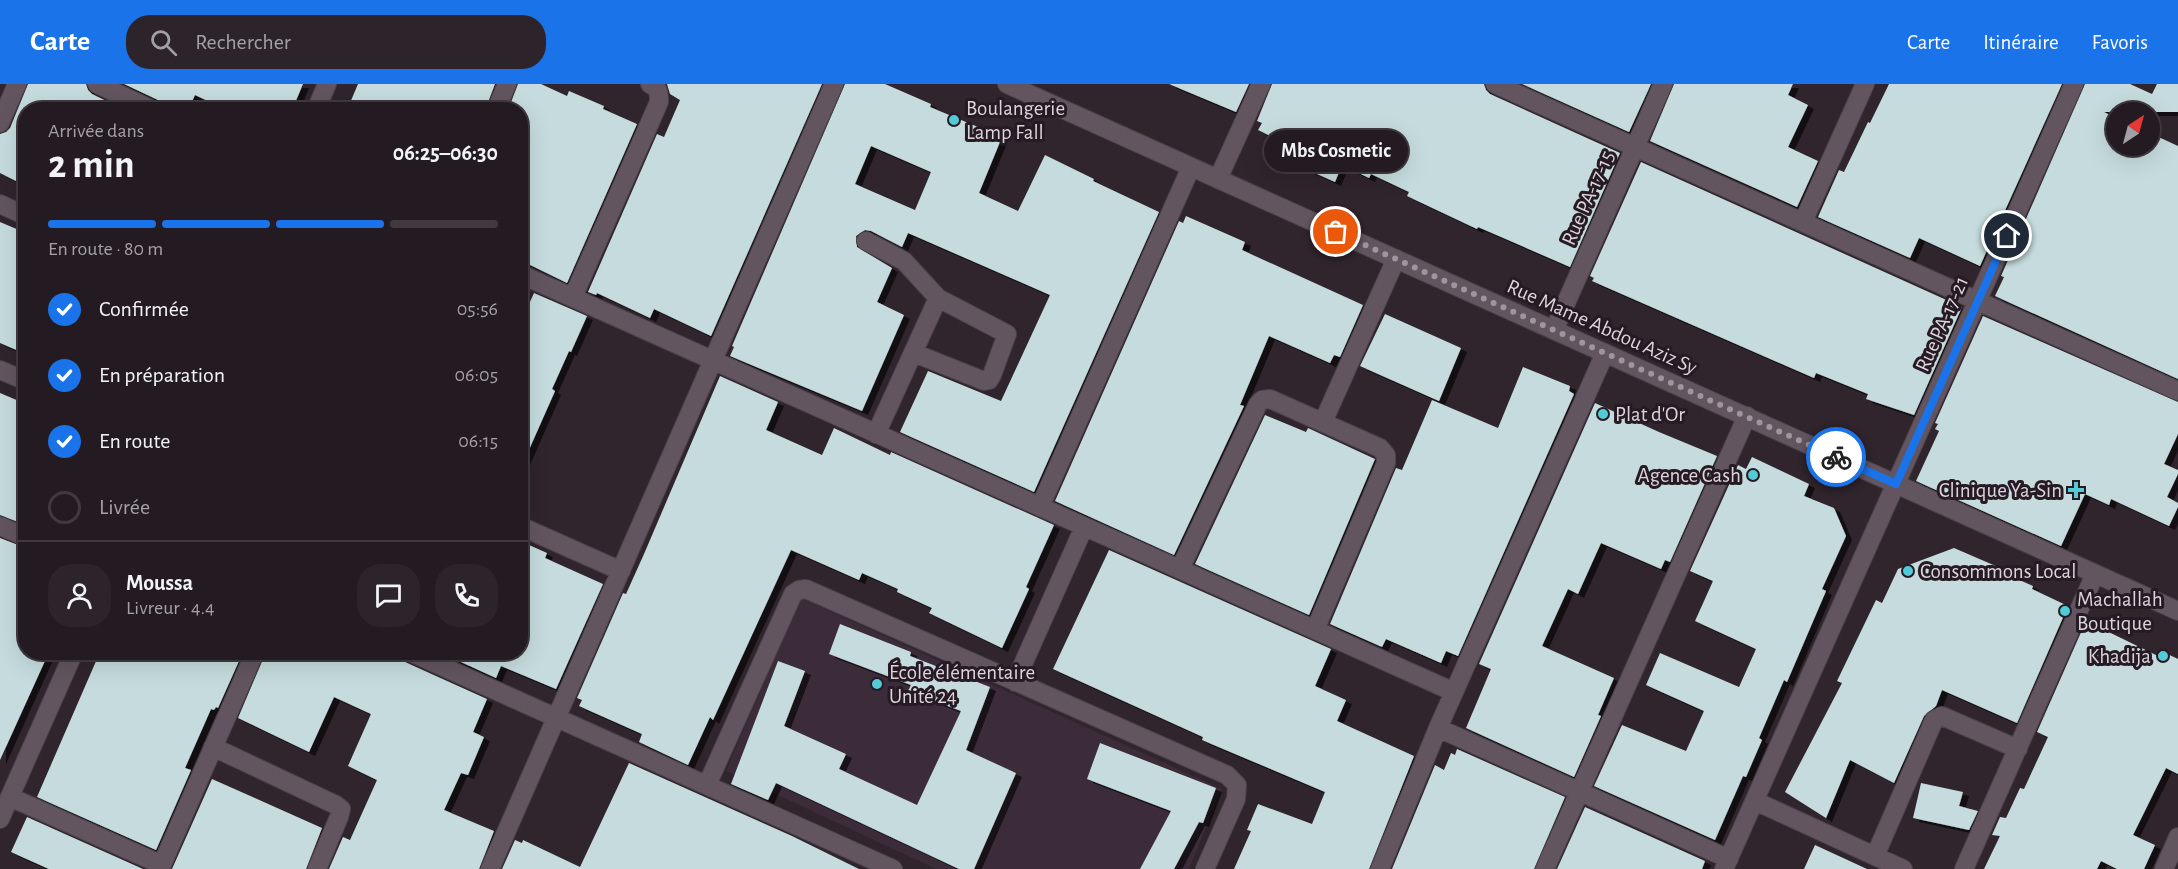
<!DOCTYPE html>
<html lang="fr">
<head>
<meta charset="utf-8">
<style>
  body { margin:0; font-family:"Alegreya Sans",sans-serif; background:#2c242a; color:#f1f3f6; height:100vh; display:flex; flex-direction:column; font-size:22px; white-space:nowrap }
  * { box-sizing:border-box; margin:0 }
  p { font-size:20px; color:#a3a1a5 }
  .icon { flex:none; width:33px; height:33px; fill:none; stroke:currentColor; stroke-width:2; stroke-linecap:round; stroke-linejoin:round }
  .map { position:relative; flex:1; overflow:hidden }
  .panel { position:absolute; left:18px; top:18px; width:510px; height:558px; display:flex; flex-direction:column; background:#241b22; border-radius:24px; box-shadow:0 6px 24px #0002,0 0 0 2px #413940 }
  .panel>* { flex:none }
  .needle { width:39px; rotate:36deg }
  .tools { position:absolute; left:2106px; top:18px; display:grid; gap:12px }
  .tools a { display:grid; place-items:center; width:54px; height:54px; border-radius:50%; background:#241b22; box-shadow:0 6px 24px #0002,0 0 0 2px #413940; font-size:30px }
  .pin { position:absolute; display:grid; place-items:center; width:51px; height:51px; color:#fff; margin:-26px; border:3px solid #fff; border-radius:50%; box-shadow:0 2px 6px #0007 }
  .courier { position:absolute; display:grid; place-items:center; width:60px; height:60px; margin:-30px; border:4px solid #1a73e8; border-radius:50%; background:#fff; color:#222; box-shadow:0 2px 8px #0007 }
  .bubble { position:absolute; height:42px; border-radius:21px; background:#241b22; box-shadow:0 6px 24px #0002,0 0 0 2px #413940; font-size:20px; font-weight:700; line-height:42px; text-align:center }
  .summary em { font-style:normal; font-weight:700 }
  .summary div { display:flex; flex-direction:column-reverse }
  .summary { display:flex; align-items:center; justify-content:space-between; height:102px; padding:0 30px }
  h1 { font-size:39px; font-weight:700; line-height:45px }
  .bar { display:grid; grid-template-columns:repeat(4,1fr); gap:9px 6px; align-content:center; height:72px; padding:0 30px }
  .bar i { height:8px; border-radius:4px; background:#413940 }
  .bar .active { background:#1a73e8 }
  .bar p { grid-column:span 4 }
  .line { display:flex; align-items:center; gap:15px; padding:0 30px; border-top:2px solid #413940 }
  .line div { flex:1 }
  .round { display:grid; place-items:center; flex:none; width:63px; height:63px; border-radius:24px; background:#2c242a }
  ol { padding:0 30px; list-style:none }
  li { display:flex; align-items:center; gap:18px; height:66px }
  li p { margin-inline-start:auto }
  li .icon { padding:6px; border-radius:50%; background:#1a73e8; color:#fff; stroke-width:4 }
  li:last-child { color:#a3a1a5 }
  li i { width:33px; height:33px; border:3px solid #413940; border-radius:50% }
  header { display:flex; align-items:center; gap:36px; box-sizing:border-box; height:84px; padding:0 30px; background:#1a73e8; color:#fff }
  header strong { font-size:28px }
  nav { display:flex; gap:33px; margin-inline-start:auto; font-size:21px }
  .search { width:420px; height:54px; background:#2c242a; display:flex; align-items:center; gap:15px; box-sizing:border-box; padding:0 21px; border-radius:24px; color:#a3a1a5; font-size:22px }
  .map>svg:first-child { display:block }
  .built { fill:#3c2b39 }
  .building { fill:#c5dbdd; fill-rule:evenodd; filter:url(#shadow) }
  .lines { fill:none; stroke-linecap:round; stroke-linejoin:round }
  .street-casing { stroke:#4a4149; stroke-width:20 }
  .secondary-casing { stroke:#4a4149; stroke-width:20 }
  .street { stroke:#625560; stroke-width:18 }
  .secondary { stroke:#625560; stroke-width:18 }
  .done { stroke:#9f969d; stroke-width:6; stroke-dasharray:0 10.8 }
  .route { stroke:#1a73e8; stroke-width:8 }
  .poi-dot { fill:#52cbd7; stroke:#261a24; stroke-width:2 }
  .labels { text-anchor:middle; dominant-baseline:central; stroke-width:6; stroke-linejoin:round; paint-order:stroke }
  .poi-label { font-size:21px; fill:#dbd4da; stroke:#261a24; text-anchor:start }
  .street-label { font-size:21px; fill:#dbd4da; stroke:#261a24 }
</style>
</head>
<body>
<header>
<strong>Carte</strong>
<div class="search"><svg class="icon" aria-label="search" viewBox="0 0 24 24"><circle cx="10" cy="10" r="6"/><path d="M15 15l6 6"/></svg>Rechercher</div>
<nav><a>Carte</a><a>Itinéraire</a><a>Favoris</a></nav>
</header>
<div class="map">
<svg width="2178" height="785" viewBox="0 0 2178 785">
  <defs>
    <filter id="shadow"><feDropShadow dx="6" dy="4" stdDeviation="0" flood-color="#0009"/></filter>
  </defs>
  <rect width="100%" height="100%" fill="#30242d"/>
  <path class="built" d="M801 514 1222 705 1189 785H936L726 687Z"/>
  <path class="building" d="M28 0H86L88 6 92 10 125 26H26V102L0 89V50L6 48 10 44Z
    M124 0H303L292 26H227L195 11 188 26H164L162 20 158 16Z
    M358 0H495L485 26H347Z
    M518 0H541L567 12 569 7 604 22 603 25 637 40 567 199 520 176V26H508Z
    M667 0H822L711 252 654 225 650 234 597 209 596 211 588 208 657 50 664 53 680 16 670 10Z
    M845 0H885L931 20 930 23 1002 53 979 109 1018 127 1045 71 1094 95 1093 97 1159 128 1034 408 900 348 928 287 1001 317 1050 211 908 149 902 163 871 147 865 146 856 152 857 163 892 184 877 218 904 231 862 327 730 272 734 263 732 262ZM871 62 931 88 915 126 855 100Z
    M1169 0H1249L1236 28Z
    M1272 0H1484L1486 6 1490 10 1620 69 1570 183 1478 143 1477 145 1407 112 1409 108 1371 90 1369 94 1342 81 1335 98 1297 81 1302 67 1258 46 1262 39 1257 37Z
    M1522 0H1651L1629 48Z
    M1674 0H1793L1788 11 1808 21 1788 63 1818 77 1797 123 1650 57Z
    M1889 0H2062L1980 182 1919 154 1910 174 1818 133 1839 86 1844 88 1868 38 1870 39Z
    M2085 0H2130L2152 10 2157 0H2178V28H2104L2116 34V62H2150V49L2178 62V295L1995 212 2004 193 2001 192Z
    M1641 78 1962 223 1914 331 1866 315 1868 310 1816 289 1814 294 1592 197 1594 194 1590 192Z
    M1186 132 1245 158 1242 166 1363 221 1340 273 1334 271 1330 279 1269 252 1240 321 1244 322 1174 471 1055 417 1179 137 1183 139Z
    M0 138 26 149V270L0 259Z
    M534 209 587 232 571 268 569 267 552 305 555 307 520 386V240Z
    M1385 230 1461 264 1439 317 1360 282Z
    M1983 232 2178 318V350L2164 380 2178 386V390L2167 413 2178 419V423L2169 442 2111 415 2109 421 2085 410 2061 462 1916 397 1939 347 1935 345 1938 340 1935 339Z
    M1523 283 1570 302 1569 307 1574 310 1458 572 1446 567 1441 579 1386 555 1382 563 1330 540 1396 384 1402 386 1432 316 1498 344Z
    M720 292 778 318 766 346 822 371 834 344 890 371 891 368 1054 441 1026 503 1029 505 1002 564 929 529 932 524 897 508 898 505 862 489 859 496 791 466 713 636 710 633 688 681 639 658 642 650 579 622 582 616 577 614 623 509 626 510 644 470Z
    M0 309 26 320V441L0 431Z
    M1595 319 1659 348 1717 372 1670 478 1665 476 1661 485 1601 459 1578 510 1568 505 1542 562 1614 594 1598 631 1601 632 1574 693 1466 644 1491 585 1479 580Z
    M1265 331 1306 348 1308 344 1375 375 1309 531 1195 480Z
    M1752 373 1809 400 1804 412 1834 424 1846 452 1822 505 1826 507 1787 598 1784 596 1759 654 1762 656 1746 693 1743 692 1715 756 1594 702 1622 641 1686 667 1704 627 1646 601 1660 569 1739 603 1756 565 1695 537 1713 497 1690 487 1738 381 1746 385Z
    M0 454 26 464V568H49L0 676Z
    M520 457 547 469 545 474 603 500 556 605 501 582 496 594 439 568H520Z
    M1954 464 1998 483 1997 486 2033 502 2032 505 2068 522 2017 639 1942 606 1936 622 1924 632 1894 699 1850 676 1826 734 1785 708 1842 599 1837 597 1876 516 1882 519 1898 485Z
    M1109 466 1331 565 1315 602 1346 616 1337 637 1414 672 1369 785H1234L1251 747 1247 746 1258 720 1312 740 1325 708 1202 656 1203 653 1053 585Z
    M2086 537 2158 572 2161 567 2178 575V690L2166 684 2133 751 2155 761 2144 785H2117L2101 777 2097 785H1984L2000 752 1992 751 2000 733 2006 734 2020 704 2024 705 2048 653 2037 648Z
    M840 540 911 568 910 572 990 603 966 666 1016 689 974 785H959L776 699 768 716 731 700 778 577 805 587 784 642 846 670 839 685 917 721 961 627 908 607 911 601 829 570Z
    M100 568H243L218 624 216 623 214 626 211 625 185 684 191 686 156 766 37 713Z
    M266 568H399L401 574 405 578 487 615 473 648 484 653 468 691 461 689 444 726 494 747 479 785H329L343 753 350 756 377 696 348 682 371 630 334 613 309 668 238 634Z
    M1100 659 1216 704 1203 739 1199 738 1174 785H1140L1171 727 1087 695Z
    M1457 665 1565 713 1534 785H1392L1435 681 1444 686 1451 669 1455 671Z
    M629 679 792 752 859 785H502L515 756 522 759 523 756 580 783Z
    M212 695 322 744 306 785H172Z
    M1921 699 1963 708 1959 722 1978 727 1969 746 1913 734Z
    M1585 723 1705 777 1702 785H1557Z
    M27 733 143 785H49L11 768Z
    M1815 761 1867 785H1804Z"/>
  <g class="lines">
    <defs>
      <path id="street" d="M97 0 153 26
        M1495 0 2178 307
        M316 26 327 0
        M496 26 507 0
        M0 39 17 0
        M1218 95 1261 0
        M0 120 26 132
        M1803 138 1865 0
        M866 157 904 177 938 214 1007 250 992 291 989 296 984 297 914 269
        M520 190 1454 608
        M573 213 659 18C659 9 659 4 650 0
        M1554 246 1663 0
        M0 286 26 297
        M1323 338 1396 175
        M876 350 938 214
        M1040 423 1191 83
        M0 442 26 453
        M520 442 621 487
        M1180 485 1258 320 1262 316 1270 315 1380 364 1386 371V379L1315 546
        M410 568 893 785
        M1015 598 1084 443
        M1438 644 1729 775
        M213 663 336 721 341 725 339 733 317 785
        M707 701 793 510 799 506 806 505 1227 691 1237 701 1236 715 1205 785
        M10 713 162 781
        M1755 717 1903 785
        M0 735 74 568
        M1875 772 1934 636 1942 632 2018 665
        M160 785 255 568
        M490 785 834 0
        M1380 785 1438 644 1605 269
        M1545 785 1747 332
        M1724 785 2074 0
        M1964 785 2095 490
        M2164 785 2178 753"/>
      <path id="secondary" d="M1007 0 2178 527"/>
    </defs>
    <use href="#street" class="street-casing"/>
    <use href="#secondary" class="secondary-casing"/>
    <use href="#street" class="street"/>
    <use href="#secondary" class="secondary"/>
  </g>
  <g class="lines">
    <path class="done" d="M1336 148 1836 373"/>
    <path class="route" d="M1836 373 1896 400 2007 152"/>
  </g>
  <g class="poi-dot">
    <circle cx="954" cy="36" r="6"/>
    <circle cx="1603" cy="330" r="6"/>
    <circle cx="1753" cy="391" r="6"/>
    <path d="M2073 397h6v6h6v6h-6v6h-6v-6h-6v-6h6z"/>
    <circle cx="1908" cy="487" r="6"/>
    <circle cx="2065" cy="527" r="6"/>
    <circle cx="2163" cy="572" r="6"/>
    <circle cx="877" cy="600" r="6"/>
  </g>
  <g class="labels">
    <g class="poi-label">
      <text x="966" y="24">Boulangerie<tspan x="966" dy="24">Lamp Fall</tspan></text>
      <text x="1615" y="330">Plat d'Or</text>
      <text x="1741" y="391" text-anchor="end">Agence Cash</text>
      <text x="2062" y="406" text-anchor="end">Clinique Ya-Sin</text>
      <text x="1920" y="487">Consommons Local</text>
      <text x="2077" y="515">Machallah<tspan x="2077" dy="24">Boutique</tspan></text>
      <text x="2151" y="572" text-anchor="end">Khadija</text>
      <text x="889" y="588">École élémentaire<tspan x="889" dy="24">Unité 24</tspan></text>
    </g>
    <g class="street-label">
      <text transform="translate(1588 114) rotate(-66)">Rue PA-17-15</text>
      <text transform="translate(1942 240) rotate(-66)">Rue PA-17-21</text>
      <text transform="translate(1602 243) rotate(24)">Rue Mame Abdou Aziz Sy</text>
    </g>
  </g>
</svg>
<div class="tools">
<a><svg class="needle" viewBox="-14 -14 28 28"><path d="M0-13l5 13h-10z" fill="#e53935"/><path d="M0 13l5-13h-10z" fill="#a3a1a5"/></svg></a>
</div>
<div class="pin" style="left:1336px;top:148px;background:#ea580c"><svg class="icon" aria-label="bag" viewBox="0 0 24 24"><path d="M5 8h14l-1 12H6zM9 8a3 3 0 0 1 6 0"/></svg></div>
<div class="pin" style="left:2007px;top:152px;background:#1f2937"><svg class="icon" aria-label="home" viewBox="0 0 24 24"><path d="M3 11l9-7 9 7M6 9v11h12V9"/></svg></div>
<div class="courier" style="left:1836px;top:373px"><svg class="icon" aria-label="bike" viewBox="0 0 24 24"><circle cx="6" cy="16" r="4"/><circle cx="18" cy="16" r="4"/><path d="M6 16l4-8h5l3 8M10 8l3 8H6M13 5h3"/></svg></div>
<div class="bubble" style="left:1264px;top:46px;width:144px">Mbs Cosmetic</div>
<section class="panel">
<div class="summary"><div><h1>2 min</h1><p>Arrivée dans</p></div><em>06:25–06:30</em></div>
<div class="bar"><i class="active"></i><i class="active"></i><i class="active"></i><i></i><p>En route · 80 m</p></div>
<ol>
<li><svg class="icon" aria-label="check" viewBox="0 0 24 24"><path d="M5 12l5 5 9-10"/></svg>Confirmée<p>05:56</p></li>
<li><svg class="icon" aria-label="check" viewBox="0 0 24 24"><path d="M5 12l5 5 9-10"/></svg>En préparation<p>06:05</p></li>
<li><svg class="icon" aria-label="check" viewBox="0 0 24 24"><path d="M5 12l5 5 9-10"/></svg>En route<p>06:15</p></li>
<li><i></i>Livrée</li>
</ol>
<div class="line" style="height:108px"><a class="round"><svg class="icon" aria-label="person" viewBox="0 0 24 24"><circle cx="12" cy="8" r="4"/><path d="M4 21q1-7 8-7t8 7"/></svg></a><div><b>Moussa</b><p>Livreur · 4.4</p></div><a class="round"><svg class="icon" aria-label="chat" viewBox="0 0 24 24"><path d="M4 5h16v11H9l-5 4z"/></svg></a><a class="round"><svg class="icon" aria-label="phone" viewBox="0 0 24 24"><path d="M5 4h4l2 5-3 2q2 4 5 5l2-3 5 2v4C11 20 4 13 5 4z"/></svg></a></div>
</section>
</div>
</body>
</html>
